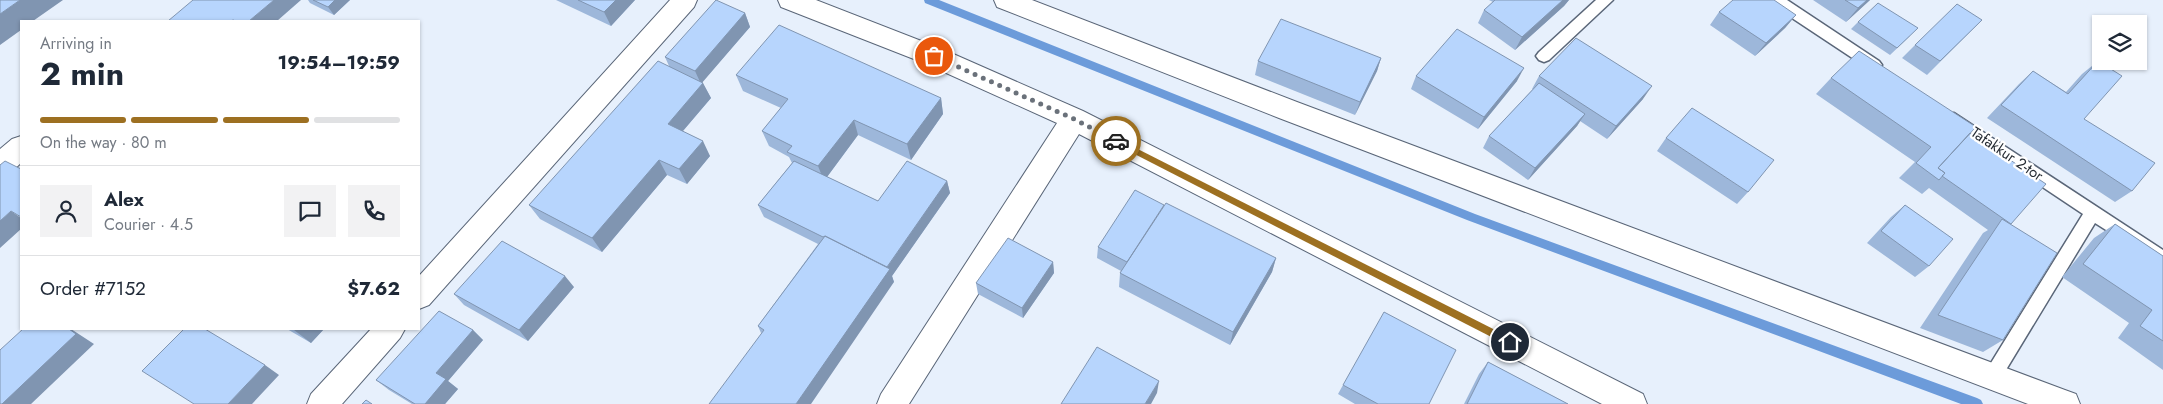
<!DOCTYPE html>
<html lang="en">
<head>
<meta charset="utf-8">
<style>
  body { margin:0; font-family:Jost,sans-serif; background:#f2f2f3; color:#1f2937; height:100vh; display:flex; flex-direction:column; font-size:19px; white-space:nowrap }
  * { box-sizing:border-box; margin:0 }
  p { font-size:16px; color:#747a83 }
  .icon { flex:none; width:28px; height:28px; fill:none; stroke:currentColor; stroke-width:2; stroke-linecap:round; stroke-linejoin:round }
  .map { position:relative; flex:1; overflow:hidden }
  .details { position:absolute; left:20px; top:20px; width:400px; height:310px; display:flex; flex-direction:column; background:#fff; border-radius:0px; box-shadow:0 1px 4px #0004 }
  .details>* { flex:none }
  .buttons { position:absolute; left:2092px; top:15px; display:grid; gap:10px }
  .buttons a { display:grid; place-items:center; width:55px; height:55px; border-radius:0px; background:#fff; box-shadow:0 1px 4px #0004; font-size:25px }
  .pin { position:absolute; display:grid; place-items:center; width:42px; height:42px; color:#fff; margin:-21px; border:2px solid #fff; border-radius:50%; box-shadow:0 1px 5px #0007 }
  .courier { position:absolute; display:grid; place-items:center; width:50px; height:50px; margin:-25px; border:4px solid #9d7021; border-radius:50%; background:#fff; color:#222; box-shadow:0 1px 6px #0007 }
  .head em { font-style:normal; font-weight:700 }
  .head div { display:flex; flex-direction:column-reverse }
  .head { display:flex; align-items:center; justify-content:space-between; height:85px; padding:0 20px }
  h1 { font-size:32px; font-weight:700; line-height:38px }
  .bar { display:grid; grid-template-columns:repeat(4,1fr); gap:8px 5px; align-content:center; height:60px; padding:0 20px }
  .bar i { height:6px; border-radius:4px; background:#e0e1e3 }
  .bar .selected { background:#9d7021 }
  .bar p { grid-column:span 4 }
  .line { display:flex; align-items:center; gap:12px; padding:0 20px; border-top:1px solid #e0e1e3 }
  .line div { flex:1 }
  .round { display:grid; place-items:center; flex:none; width:52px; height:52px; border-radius:0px; background:#f2f2f3 }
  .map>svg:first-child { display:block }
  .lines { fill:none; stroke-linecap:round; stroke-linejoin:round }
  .stream { fill:#6c9bda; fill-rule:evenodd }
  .service-casing { stroke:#5a6678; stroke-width:3 }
  .minor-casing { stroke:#5a6678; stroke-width:2 }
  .service { fill:#fff; fill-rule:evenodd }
  .minor { fill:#fff; fill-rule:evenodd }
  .wall { fill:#9db7da }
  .shaded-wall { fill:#8095b1 }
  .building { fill:#b7d5fd; stroke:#8095b1 }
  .route { fill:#9d7021 }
  .done { stroke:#6a717a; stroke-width:5; stroke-dasharray:0 9 }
  .labels { text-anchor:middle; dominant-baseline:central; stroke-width:4.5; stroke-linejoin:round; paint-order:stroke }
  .street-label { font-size:15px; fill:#272d34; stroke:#fff }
</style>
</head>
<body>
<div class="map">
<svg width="2163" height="404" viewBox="0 0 2163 404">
  <rect width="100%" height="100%" fill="#e7f0fc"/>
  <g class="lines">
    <path class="stream" d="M924 0H939L1475 214 1977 398 1981 400 1983 404H1961L1467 220 925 3Z"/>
    <defs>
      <path id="service" d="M1596 0H1613L1549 60 1544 62 1539 60 1536 56 1539 52Z
        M1769 0H1787L1879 61 1882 65 1879 69 1874 71 1869 69 1771 4Z
        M1954 113 2163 250V266L2095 223 1998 383 1992 385 1986 383 1983 377 1986 371 2083 214 1948 124 1946 119 1948 114Z"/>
      <path id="minor" d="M670 0H697L694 7 429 305 419 309V276Z
        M778 0H816L942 49 1083 111 1643 394 1647 404H1602L1079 134 909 404H877L881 394 1057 123 924 63 781 7Z
        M994 0H1032L1297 102 2065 390 2076 394 2080 404H2028L1279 118 997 7Z
        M21 136V163L10 173 0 176V149L12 139Z
        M371 329H405L400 338 342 404H307L311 394Z"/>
    </defs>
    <use href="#service" class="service-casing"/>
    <use href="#minor" class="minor-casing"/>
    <use href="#service" class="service"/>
    <use href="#minor" class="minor"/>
  </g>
  <path class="wall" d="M308 0H350L334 15 310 3Z
    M556 0H635L611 26Z
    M1489 0H1569L1564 6 1515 50 1478 23 1484 10 1493 2Z
    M1813 0H1870L1846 22Z
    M1719 12 1796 15 1785 28 1755 56 1710 25Z
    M745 13 750 27 702 82 711 98 683 131 710 156 687 184 667 175 602 252 540 219 529 205 669 66 665 57Z
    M1982 20 1927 75 1902 58 1915 45Z
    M1858 22 1910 36 1890 55 1851 29Z
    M1381 58 1377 71 1355 115 1255 75 1258 61Z
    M2098 61 2084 119 2132 191 2115 202 1987 118 2019 84 2033 71 2066 92 2082 74Z
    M736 75 941 98 943 114 911 160 858 135 827 177 878 201 947 181 950 193 892 276 894 282 761 333 758 326 818 244 764 217 758 205 792 163 789 157 769 146 762 131 781 108 743 91Z
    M1416 76 1517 81 1478 129 1411 89Z
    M1539 76 1643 99 1607 139 1580 121 1577 126 1528 180 1483 148 1489 136 1533 89H1532Z
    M1831 78 1970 133 2011 224 2003 340 1983 352 1920 328 1983 233 1988 230 1929 188 1922 194 1899 178 1915 162 1816 94Z
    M1666 138 1748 192 1737 204 1657 151Z
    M1905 205 1929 266 1915 277 1867 243 1891 217Z
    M2115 224 2163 256V370L2118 338 2129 323 2062 277 2094 238Z
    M1098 247 1276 258 1272 272 1230 345 1119 287 1120 273 1121 271 1097 258Z
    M1053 262 1054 273 1023 318 978 294 976 283Z
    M574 287 528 341 464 305 454 294Z
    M287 329H324L311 343Z
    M473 330 483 340 448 381 458 389 445 404H412L389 390 376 380Z
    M1488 362 1568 404H1464L1479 374Z
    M1343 385 1429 404H1355L1338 394Z"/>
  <path class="shaded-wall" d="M20 0H63L33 21H21V30L0 45V14Z
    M274 0H301L277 21H249Z
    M335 0H350L334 15 328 7Z
    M616 0H635L611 26 604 12Z
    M1563 0H1569L1564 6 1515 50 1522 37Z
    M1867 0H1870L1846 22 1858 8Z
    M745 13 750 27 701 84 695 71Z
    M1796 15 1785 28 1755 56 1766 43Z
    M1381 58 1377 71 1355 115 1360 102Z
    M1524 68 1517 81 1478 129 1484 117Z
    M703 83 711 98 676 139 668 124Z
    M1652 86 1643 99 1607 139 1616 126Z
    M941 98 943 114 911 160 907 144Z
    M1585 114 1577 126 1528 180 1535 168Z
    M854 120 858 135 824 181 818 166Z
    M703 141 710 156 687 184 679 169Z
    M659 160 667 175 602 252 592 238Z
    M947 181 950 193 892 276 894 282 811 404H796L886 269Z
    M11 211 21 218V229L0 248V221Z
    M1276 258 1272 272 1230 345 1233 332Z
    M1053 262 1054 273 1023 318 1022 308Z
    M565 276 574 287 528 341 519 330Z
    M69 329H71L94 344 31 404H2Z
    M295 329H324L311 343 294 330Z
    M473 330 483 340 448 381 458 389 445 404H425L436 373Z
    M265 365 279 375 252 404H228Z
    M1159 381 1157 393 1151 404H1145Z"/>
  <path class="building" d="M0 0H20L0 14Z
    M193 0H274L249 21H236L233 20 231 21H168Z
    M313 0H335L328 7Z
    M578 0H616L604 12Z
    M716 0 745 13 695 71 665 57Z
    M1495 0H1563L1522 37 1484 10Z
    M1733 0H1774L1796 15 1766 43 1719 12Z
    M1845 0H1867L1858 8Z
    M1878 3 1918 28 1897 48 1858 22Z
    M1957 4 1982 20 1940 61 1915 45Z
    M1281 19 1381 58 1360 102 1258 61Z
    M779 25 941 98 907 144 854 120 818 166 787 152 792 146 762 131 788 99 736 75Z
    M1457 29 1524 68 1484 117 1416 76Z
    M1576 38 1652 86 1616 126 1539 76Z
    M1859 51 1976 127 1938 168 1945 173 1939 180 1916 163 1931 147 1831 78Z
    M658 61 703 83 668 124 703 141 679 169 659 160 592 238 529 205Z
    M2098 61 2122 76 2084 119 2155 163 2132 191 2001 105 2033 71 2068 94Z
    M1539 83 1585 114 1535 168 1489 136Z
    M1692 108 1774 160 1748 192 1666 138Z
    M1970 133 2046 184 2011 224 1942 176 1945 173 1938 168Z
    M5 161 21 169V217L11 211 0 221V165Z
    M794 161 878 201 907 161 947 181 887 267 825 236 823 237 758 205Z
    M1135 190 1164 205 1127 262 1098 247Z
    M1166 203 1276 258 1233 332 1120 273Z
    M1905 205 1953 239 1929 266 1881 231Z
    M2002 219 2057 253 2003 340 1938 315Z
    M2115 224 2163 256V341L2140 326 2152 310 2083 264Z
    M825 236 890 269 796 404H709L764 330 758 326Z
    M1008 238 1053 262 1022 308 976 283Z
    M502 241 565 276 519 330 454 294Z
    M439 311 473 330 436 373 446 379 425 404H415L376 380Z
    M1384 312 1456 350 1429 404H1378L1343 385Z
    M23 329H69L76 334 2 404H0V350Z
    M184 329H205L265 365 228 404H194L142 371Z
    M1097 347 1159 381 1145 404H1061Z
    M1488 362 1568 404H1467Z
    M366 400 372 404H362Z"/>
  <path class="route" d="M1116 138 1513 339V345H1507L1113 143V139Z"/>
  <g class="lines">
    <path class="done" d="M934 56 1074 119 1116 141"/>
  </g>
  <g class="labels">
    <g class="street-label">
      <text transform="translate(2007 154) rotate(34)">Tafakkur 2-tor</text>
    </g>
  </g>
</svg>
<div class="buttons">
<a><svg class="icon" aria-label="layers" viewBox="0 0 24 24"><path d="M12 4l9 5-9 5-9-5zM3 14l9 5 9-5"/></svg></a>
</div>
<div class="pin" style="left:934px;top:56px;background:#ea580c"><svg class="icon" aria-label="bag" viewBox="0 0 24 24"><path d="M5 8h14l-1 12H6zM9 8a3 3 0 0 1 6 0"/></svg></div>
<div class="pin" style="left:1510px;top:342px;background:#1f2937"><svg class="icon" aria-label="home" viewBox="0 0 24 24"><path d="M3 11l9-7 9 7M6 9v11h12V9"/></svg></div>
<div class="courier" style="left:1116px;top:141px"><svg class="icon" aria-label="car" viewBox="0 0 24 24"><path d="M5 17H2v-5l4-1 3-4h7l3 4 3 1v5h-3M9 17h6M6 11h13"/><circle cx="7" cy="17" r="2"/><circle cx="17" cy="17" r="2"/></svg></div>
<section class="details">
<div class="head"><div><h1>2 min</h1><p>Arriving in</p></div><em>19:54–19:59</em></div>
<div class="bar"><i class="selected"></i><i class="selected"></i><i class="selected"></i><i></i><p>On the way · 80 m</p></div>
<div class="line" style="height:90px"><a class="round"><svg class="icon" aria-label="person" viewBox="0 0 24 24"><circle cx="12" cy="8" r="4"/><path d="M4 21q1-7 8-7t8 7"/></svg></a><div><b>Alex</b><p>Courier · 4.5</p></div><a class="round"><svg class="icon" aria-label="chat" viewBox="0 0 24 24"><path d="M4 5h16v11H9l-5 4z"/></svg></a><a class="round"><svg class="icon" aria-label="phone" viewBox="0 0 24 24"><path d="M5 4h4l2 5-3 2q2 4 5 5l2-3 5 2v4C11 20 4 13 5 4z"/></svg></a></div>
<div class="line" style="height:65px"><div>Order #7152</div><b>$7.62</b></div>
</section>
</div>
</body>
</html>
